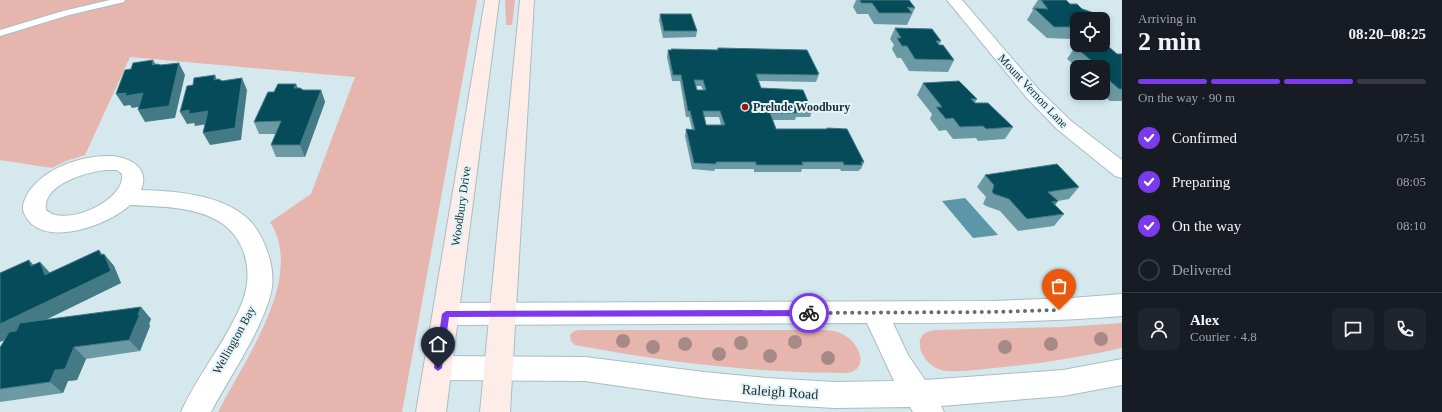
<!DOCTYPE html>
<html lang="en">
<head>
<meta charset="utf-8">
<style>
  body { margin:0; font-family:"Times New Roman",serif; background:#20242c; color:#f1f3f6; height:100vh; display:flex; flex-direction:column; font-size:15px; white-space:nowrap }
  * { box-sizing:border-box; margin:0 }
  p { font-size:13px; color:#9ea1a6 }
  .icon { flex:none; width:22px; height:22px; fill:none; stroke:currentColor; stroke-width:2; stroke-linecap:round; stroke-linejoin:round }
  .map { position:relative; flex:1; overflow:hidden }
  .sheet { display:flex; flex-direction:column; background:#171b24; width:320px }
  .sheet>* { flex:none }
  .buttons { position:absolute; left:1070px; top:12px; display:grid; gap:8px }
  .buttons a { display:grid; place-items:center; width:40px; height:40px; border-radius:8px; background:#171b24; box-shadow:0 2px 6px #0003; font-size:20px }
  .pin { position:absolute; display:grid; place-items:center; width:34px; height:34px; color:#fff; margin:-41px -17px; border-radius:50% 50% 50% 0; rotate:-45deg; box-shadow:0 0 4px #0007 }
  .pin .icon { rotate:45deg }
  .courier { position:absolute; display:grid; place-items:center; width:40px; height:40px; margin:-20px; border:3px solid #7c3aed; border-radius:50%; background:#fff; color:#222; box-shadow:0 1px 5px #0007 }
  .headline em { font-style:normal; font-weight:700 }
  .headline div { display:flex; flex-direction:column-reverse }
  .headline { display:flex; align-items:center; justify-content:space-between; height:68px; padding:0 16px }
  h1 { font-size:26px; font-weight:700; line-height:30px }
  .bar { display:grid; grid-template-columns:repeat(4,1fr); gap:6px 4px; align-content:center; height:48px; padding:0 16px }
  .bar i { height:5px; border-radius:3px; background:#363941 }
  .bar .selected { background:#7c3aed }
  .bar p { grid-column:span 4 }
  .line { display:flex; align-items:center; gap:10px; padding:0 16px; border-top:1px solid #363941 }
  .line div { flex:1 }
  .round { display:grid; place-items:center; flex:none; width:42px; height:42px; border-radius:8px; background:#20242c }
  ol { padding:0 16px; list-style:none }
  li { display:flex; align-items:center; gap:12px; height:44px }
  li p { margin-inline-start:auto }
  li .icon { padding:4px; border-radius:50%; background:#7c3aed; color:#fff; stroke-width:4 }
  li:last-child { color:#9ea1a6 }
  li i { width:22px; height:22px; border:2px solid #363941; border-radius:50% }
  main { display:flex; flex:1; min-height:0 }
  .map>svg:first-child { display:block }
  .green { fill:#e6b6ae }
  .water { fill:#5c97a7 }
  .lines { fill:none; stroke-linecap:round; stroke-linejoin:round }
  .lane-casing { stroke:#aabdc3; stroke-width:2 }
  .street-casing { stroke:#aabdc3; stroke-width:2 }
  .secondary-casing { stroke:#aabdc3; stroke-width:2 }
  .lane { fill:#fff; fill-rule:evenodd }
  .street { fill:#fff; fill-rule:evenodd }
  .secondary { fill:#feece9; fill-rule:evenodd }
  .tree { fill:#a78a88 }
  .wall { fill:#6c9aa4; fill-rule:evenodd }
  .shaded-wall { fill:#437a86 }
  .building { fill:#054b59; stroke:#437a86; fill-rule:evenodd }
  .route { fill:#7c3aed }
  .done { stroke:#626e71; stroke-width:4; stroke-dasharray:0 7.2 }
  .poi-dot { fill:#a5110a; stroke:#e1f6fc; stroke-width:1.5 }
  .labels { text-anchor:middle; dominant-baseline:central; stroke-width:4; stroke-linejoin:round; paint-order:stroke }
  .street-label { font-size:12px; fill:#242c2e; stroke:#e1f6fc }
  .poi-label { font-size:12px; font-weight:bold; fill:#242c2e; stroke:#e1f6fc; text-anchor:start }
  .near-street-label { font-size:14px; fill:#242c2e; stroke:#e1f6fc }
</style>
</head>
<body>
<main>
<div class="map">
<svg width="1122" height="412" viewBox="0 0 1122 412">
  <rect width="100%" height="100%" fill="#d4e8ee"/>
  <path class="green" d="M0 0H477L402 412H218C243 362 306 277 270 222L311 194 355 77 130 57 85 155 66 161 52 168 0 160Z
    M505 0H515L512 25H506Z
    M1122 323V348C1077 358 1031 365 985 369 973 370 958 372 946 371 923 369 906 333 935 330L1064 327Z
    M579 330H827C834 331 841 332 847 337 861 346 869 371 846 373 755 373 664 362 575 345L571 341 570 335 574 331Z"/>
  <path class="water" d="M965 198 998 235 973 238 942 201Z"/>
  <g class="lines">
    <defs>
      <path id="lane" d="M110 0H125L124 2 69 15 0 36V30L63 11Z"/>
      <path id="street" d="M947 0H962L1039 90 1071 121 1122 160V178L1115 176 1057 129 1027 98Z
        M112 156C131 158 150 168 141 190 175 191 220 194 247 218 257 227 263 239 267 251 272 264 274 279 271 293 261 332 230 376 211 412H181C196 378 221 348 237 314 247 294 251 275 244 253 229 206 171 207 130 205 109 225 40 251 24 213 21 206 25 199 28 193 45 167 83 155 112 156ZM106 170H117L122 174C126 201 64 228 46 210 42 184 87 172 106 170Z
        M1122 294V316C1046 322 969 323 893 323L908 355 925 380 1063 370 1122 359V385L1063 396 941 406 944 412H913L910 407 835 408 766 404 704 398 585 381 438 380 428 377 424 368 428 359 438 356 585 357 704 372 766 378 835 382 894 381 867 323 446 325 437 322 433 314 437 306 446 303 992 301 1071 298Z"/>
      <path id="secondary" d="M485 0H499L446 412H416Z
        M520 0H534L510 412H480Z"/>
    </defs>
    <use href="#lane" class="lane-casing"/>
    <use href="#street" class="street-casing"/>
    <use href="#secondary" class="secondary-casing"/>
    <use href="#lane" class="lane"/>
    <use href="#street" class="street"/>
    <use href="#secondary" class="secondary"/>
  </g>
  <g class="tree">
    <circle cx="1101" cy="339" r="7"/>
    <circle cx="623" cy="341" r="7"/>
    <circle cx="795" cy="342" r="7"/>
    <circle cx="741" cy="343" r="7"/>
    <circle cx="685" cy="344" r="7"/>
    <circle cx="1051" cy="344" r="7"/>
    <circle cx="653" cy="347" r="7"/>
    <circle cx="1005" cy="347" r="7"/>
    <circle cx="719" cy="354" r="7"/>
    <circle cx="770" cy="356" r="7"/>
    <circle cx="828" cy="358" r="7"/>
  </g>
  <path class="wall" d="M856 0H909L915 8 907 25 874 24 868 14H857L853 7Z
    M1038 0H1066L1070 4 1094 13 1091 17 1077 19V33H1076L1072 39 1047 38 1027 20 1033 10 1032 9Z
    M660 14 697 31 696 37 663 38 659 20Z
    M895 28 941 41 939 45 954 60 948 72 909 71 901 58H897L892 49 894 45 890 39Z
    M1075 47 1117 54H1122V101H1110L1101 93H1103V67H1077L1067 59Z
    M718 48 819 74 816 82 758 81 761 88 812 111 810 117H796L795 120H773L776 129H826L827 128 864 162 861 169H860L859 171H841L840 169H802L801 172H754V169H715L714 171 692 169 685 136 686 129H692L689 117H686L680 81H672L667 57 668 50H671V49L717 50ZM696 86H701L703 90H697ZM704 117H719L721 125H706Z
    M923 83 977 99 975 103 1013 127 1005 139 978 141 976 138 953 139 946 130 939 131 930 119 932 114 917 95Z
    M296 84 298 88 303 90H321L325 102 305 157H276L271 145 276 134H259L254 122 274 92Z
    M985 175 1079 187 1069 199 1058 201 1055 205 1064 214 1054 226 1018 231 1000 211 986 206 983 204 986 197 977 187Z
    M104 254 114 266 121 283 45 320 141 307 151 319 149 324 150 326 140 351 86 359 77 380 68 381 63 393 0 402V347L1 346 5 340 0 342V273L34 265 40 262 50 273Z"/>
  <path class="shaded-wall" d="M153 60 160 72 152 65Z
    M179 63 185 75 175 118 145 122 138 110Z
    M215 75 220 87 214 80Z
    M242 78 247 90 241 140 210 145 203 133Z
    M296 84 300 96 294 88Z
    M321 90 325 102 305 157 300 145Z
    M126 93H143L150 105 132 108 130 105 124 106 116 94Z
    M189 110 208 111 214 123 195 126 194 123 187 124 180 112Z
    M1058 201 1048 213 1052 202Z
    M99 250 105 258 104 254 114 266 121 283 0 342V324L101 255Z
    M29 260 40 272 31 266Z
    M40 262 51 274 45 275Z
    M141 307 151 319 149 324 150 326 140 351 129 340Z
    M74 347 86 359 77 380 68 381 63 393 50 382 55 370Z"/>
  <path class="building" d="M860 0H909L915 8 907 7 912 13H879L872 3H861Z
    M1041 0H1066L1070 4H1077L1082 9 1094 13 1090 16 1093 19H1077V22L1074 21 1077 25V27H1054L1034 8 1048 9Z
    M660 14H691L697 31H664Z
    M895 28 932 29 941 41H936L939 45H943L954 60 915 59 907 46H902L897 38H901Z
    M1075 47H1109L1117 54H1122V89H1119L1103 75V67H1099Z
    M718 48 807 50 819 74H817L818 75 756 74 761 88 803 90 812 111H796L797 113H770L776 129H827V128L847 129 864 162H861L862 165H844L843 162H802L803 165H756V162H716V164L694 163 686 129 695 130 690 111H688L681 75H673L668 50H672L671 49 718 50ZM694 80H703L706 90H697ZM703 111H720L725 125H706Z
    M153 60 152 65 157 64 161 65 179 63 169 106 138 110 143 93 125 96 126 93 116 94 125 70 131 69 133 63Z
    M215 75 214 80 219 79 222 81 242 78 235 128 203 133 208 111 189 114V110L180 112 187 86 193 85 194 78Z
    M959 81 977 99H971L975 103H988L1013 127 986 129 983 126 960 127 953 118 946 119 936 107H942L923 83Z
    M278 84H296L294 88H300L303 90H321L300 145H271L281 121 254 122 268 92H274Z
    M1057 164 1079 187 1048 192 1058 201 1052 202 1064 214 1027 219 1009 199 994 194 992 192 994 185 985 175Z
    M99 250 101 255 104 254 111 271 0 324V273L29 260 31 266 40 262 45 275Z
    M141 307 138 315 140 314 129 340 74 347 65 369 55 370 50 382 0 389V347L1 346 9 332 16 331 20 323Z"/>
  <path class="route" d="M809 310 813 313 809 316 449 317 442 368 438 371 434 368 442 314 446 311Z"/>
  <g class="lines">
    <path class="done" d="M809 313 992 312 1059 310"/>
  </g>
  <circle class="poi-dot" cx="745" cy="107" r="4"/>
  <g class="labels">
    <g class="street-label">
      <text transform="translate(1033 91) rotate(47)">Mount Vernon Lane</text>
      <text transform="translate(461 206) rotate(-82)">Woodbury Drive</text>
      <text transform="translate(234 340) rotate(-61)">Wellington Bay</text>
    </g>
    <g class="poi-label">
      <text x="753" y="107">Prelude Woodbury</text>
    </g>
    <g class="near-street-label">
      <text transform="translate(780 392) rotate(4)">Raleigh Road</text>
    </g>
  </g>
</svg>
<div class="buttons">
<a><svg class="icon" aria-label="locate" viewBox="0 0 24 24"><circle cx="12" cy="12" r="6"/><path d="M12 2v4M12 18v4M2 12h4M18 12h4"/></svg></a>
<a><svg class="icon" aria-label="layers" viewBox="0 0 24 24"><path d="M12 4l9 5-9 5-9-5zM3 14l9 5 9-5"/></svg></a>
</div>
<div class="pin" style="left:1059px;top:310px;background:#ea580c"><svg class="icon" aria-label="bag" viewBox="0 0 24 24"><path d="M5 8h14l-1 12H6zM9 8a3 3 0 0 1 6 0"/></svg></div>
<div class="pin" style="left:438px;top:368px;background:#1f2937"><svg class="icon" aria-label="home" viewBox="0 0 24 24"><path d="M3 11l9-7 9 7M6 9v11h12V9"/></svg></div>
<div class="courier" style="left:809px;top:313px"><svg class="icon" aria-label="bike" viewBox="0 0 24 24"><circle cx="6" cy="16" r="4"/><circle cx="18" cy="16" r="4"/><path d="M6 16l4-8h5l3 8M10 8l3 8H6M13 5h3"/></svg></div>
</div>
<section class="sheet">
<div class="headline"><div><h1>2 min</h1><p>Arriving in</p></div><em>08:20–08:25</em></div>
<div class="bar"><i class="selected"></i><i class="selected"></i><i class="selected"></i><i></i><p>On the way · 90 m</p></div>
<ol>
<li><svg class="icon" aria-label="check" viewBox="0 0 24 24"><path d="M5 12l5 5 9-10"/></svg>Confirmed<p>07:51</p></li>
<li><svg class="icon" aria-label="check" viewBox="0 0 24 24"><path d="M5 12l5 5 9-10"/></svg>Preparing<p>08:05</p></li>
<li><svg class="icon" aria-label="check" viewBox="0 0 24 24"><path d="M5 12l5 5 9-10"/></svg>On the way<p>08:10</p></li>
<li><i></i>Delivered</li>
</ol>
<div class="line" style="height:72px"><a class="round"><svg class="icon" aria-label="person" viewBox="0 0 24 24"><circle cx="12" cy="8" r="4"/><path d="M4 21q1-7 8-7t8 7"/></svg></a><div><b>Alex</b><p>Courier · 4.8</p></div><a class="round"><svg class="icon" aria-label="chat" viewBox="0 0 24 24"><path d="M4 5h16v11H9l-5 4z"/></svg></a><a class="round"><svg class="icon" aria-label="phone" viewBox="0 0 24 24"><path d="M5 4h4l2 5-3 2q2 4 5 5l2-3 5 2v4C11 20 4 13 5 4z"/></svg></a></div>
</section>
</main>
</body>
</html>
